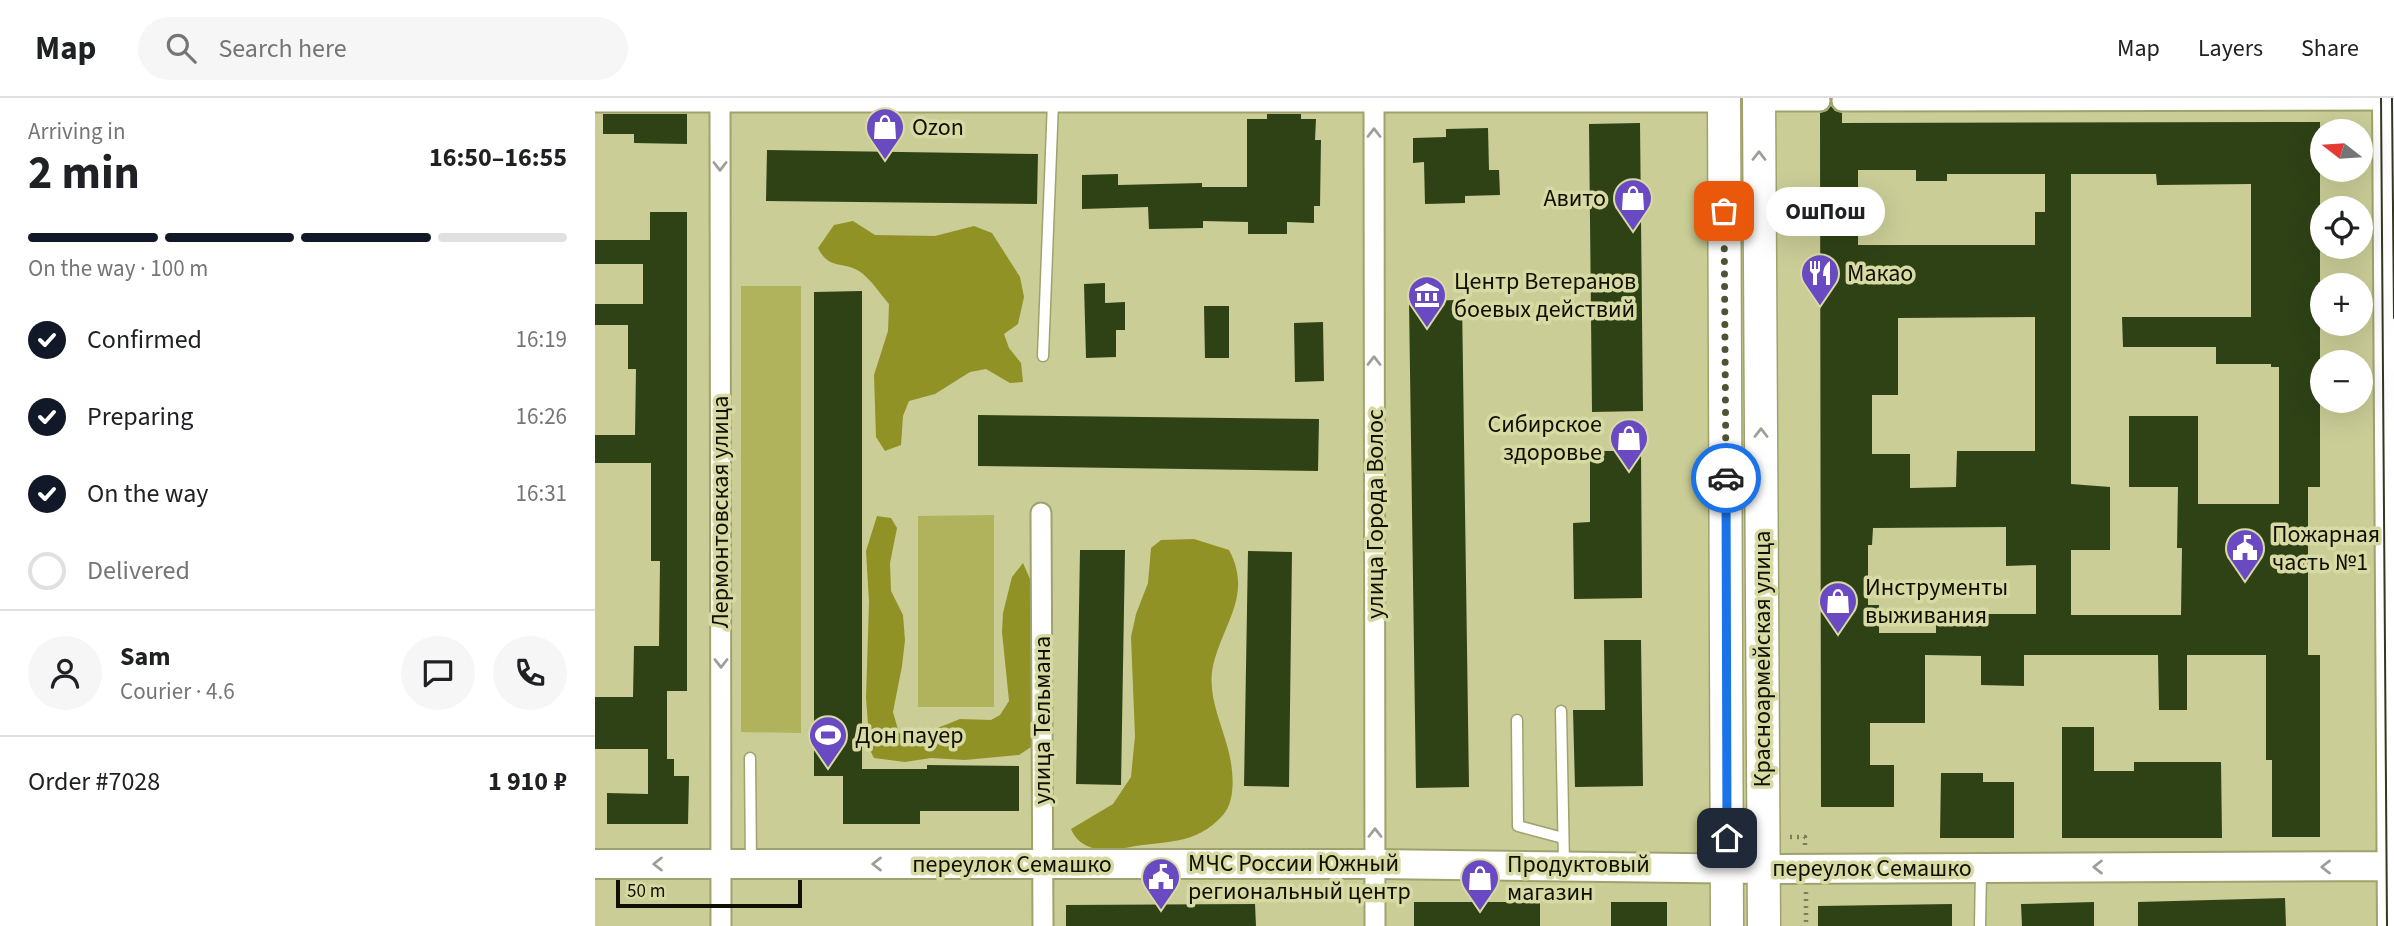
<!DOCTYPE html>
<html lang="en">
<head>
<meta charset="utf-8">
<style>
  body { margin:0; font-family:"Source Sans 3",sans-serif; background:#f6f6f6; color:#202124; height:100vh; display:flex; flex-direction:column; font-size:26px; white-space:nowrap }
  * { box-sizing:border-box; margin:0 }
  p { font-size:23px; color:#757577 }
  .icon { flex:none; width:38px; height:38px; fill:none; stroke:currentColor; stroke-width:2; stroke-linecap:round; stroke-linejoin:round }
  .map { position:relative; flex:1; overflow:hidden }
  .side { display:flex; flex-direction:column; background:#fff; width:595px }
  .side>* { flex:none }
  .needle { width:46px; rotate:287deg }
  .fabs { position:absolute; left:1715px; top:21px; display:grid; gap:14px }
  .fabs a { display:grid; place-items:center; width:63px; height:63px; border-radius:50%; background:#fff; box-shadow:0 7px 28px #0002; font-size:35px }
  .scale { position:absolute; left:21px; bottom:18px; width:186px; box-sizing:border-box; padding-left:7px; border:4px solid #0f1000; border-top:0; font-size:19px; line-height:24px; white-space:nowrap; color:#0f1000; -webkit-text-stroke:5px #d7daa2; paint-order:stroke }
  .pin { position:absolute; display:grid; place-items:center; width:60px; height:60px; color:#fff; margin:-30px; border-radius:14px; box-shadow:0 4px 10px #0006 }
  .courier { position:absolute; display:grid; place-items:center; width:70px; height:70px; margin:-35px; border:5px solid #1a73e8; border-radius:50%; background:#fff; color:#222; box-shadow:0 2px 9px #0007 }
  .bubble { position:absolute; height:49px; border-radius:24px; background:#fff; box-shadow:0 7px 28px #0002; font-size:23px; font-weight:700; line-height:49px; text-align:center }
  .head em { font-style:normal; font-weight:700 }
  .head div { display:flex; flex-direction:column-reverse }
  .head { display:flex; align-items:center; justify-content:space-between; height:119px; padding:0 28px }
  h1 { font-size:46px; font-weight:700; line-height:52px }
  .bar { display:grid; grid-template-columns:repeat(4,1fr); gap:10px 7px; align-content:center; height:84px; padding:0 28px }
  .bar i { height:9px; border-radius:5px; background:#e0e0e0 }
  .bar .current { background:#111827 }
  .bar p { grid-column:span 4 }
  .line { display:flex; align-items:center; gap:18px; padding:0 28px; border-top:2px solid #e0e0e0 }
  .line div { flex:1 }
  .round { display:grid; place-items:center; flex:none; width:74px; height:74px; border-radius:37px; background:#f6f6f6 }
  ol { padding:0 28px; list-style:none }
  li { display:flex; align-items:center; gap:21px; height:77px }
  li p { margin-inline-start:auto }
  li .icon { padding:7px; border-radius:50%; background:#111827; color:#fff; stroke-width:4 }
  li:last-child { color:#757577 }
  li i { width:38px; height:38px; border:4px solid #e0e0e0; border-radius:50% }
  header { display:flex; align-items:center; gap:42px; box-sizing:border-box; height:98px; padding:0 35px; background:#fff; border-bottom:2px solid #e0e0e0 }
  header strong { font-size:33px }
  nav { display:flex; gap:38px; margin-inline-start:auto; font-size:24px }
  .search { width:490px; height:63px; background:#f6f6f6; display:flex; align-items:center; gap:18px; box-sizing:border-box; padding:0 24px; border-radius:38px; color:#757577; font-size:26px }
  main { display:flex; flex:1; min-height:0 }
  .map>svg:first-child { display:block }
  .green { fill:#b0b35c }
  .forest { fill:#919225 }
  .building { fill:#2e4216; fill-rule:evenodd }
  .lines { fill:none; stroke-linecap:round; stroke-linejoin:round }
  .lane-casing { stroke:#a0a26d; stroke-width:13 }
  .street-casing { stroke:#a0a26d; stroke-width:23 }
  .secondary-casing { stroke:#a0a26d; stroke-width:32 }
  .primary-casing { stroke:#a0a26d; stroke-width:35 }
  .path { stroke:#7d7f58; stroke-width:4.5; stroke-dasharray:2 5; stroke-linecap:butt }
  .lane { stroke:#fff; stroke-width:10 }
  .street { stroke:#fff; stroke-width:19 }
  .secondary { stroke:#fff; stroke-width:28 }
  .primary { stroke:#fff; stroke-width:32 }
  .tram { stroke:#35371f; stroke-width:2 }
  .oneway { stroke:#9f9f99 }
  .done { stroke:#505234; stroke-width:7; stroke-dasharray:0 12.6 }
  .route { stroke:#1a73e8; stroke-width:9 }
  .labels { text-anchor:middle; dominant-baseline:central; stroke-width:7; stroke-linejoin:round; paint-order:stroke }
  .poi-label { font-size:24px; fill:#0f1000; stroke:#d7daa2; text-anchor:start }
  .street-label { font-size:24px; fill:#0f1000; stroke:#d7daa2 }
</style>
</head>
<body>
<header>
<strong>Map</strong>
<div class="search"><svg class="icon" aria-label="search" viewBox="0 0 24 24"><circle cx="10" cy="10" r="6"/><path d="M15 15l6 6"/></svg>Search here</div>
<nav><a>Map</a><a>Layers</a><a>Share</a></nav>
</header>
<main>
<section class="side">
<div class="head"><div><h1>2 min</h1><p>Arriving in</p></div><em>16:50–16:55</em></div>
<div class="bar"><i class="current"></i><i class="current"></i><i class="current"></i><i></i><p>On the way · 100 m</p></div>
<ol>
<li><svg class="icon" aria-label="check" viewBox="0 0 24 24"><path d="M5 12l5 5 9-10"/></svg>Confirmed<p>16:19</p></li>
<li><svg class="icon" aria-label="check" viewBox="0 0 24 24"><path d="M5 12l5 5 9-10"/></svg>Preparing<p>16:26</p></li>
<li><svg class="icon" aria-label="check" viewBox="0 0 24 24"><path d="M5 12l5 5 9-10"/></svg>On the way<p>16:31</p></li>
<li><i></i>Delivered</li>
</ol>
<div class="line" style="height:126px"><a class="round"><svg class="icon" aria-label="person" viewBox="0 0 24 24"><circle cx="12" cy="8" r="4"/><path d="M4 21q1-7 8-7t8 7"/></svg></a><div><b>Sam</b><p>Courier · 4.6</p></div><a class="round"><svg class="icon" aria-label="chat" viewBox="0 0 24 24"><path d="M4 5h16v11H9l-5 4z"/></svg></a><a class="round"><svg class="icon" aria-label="phone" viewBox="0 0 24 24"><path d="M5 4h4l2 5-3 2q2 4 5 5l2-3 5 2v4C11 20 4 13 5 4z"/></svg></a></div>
<div class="line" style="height:91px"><div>Order #7028</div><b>1 910 ₽</b></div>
</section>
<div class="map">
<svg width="1799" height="828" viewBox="0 0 1799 828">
  <rect width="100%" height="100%" fill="#cacd96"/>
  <path class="green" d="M146 188H206V635L146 634Z
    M399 417V609H323V418Z"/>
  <path class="forest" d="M258 123 280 137 340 138 379 128 397 135 425 179 429 199 423 226 409 236 414 250 426 265 428 284 415 285 391 271 375 274 340 296 314 303 308 318 306 347 290 353 281 339 279 277 293 233 294 206C285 196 276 181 264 173 247 163 234 172 223 150L239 127Z
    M282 418 296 420 302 430 295 465 296 493 308 517 310 542 307 568 298 614 304 635 320 639 365 621 396 622 405 617 414 603 407 534 408 515 417 479 428 465 435 481 439 647 424 657 370 662 336 660 310 664 279 660 275 652 271 600 274 504 271 453Z
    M599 441 634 452C658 497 628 525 618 568 612 596 626 624 633 651 638 670 642 701 628 717 600 749 567 742 530 750 510 754 485 753 476 731L518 706 536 679 540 638 536 539 541 516 553 485 556 450 566 442Z"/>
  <path class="building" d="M1236 8 1240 13 1247 15V25L1725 24V389H1713V557H1725V739H1677V662H1671V557H1592V612H1564L1563 557H1429V588L1386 587V558L1330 557V625H1275V667H1299V709H1226L1225 15 1232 13ZM1263 72H1321V83H1352V76H1450V114H1440V147H1263ZM1476 76H1561L1562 87 1656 86V219H1527L1528 249H1621V266H1676V269H1684V406H1603V318H1534V389H1583L1582 450H1587L1586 517H1476V452H1515V389L1476 386ZM1440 219V353H1362L1361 389 1315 390V356H1277V297H1303V220ZM1411 429V468L1441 467V516H1341V535H1284V507H1273V447H1277L1278 430Z
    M8 16H92V46L39 45V36H8Z
    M672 16H706V21H721L720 42H726L725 108H719V125L692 124V136H653V124L608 123V130L554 131 553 109 487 111V77L523 76V87L607 85V89H652V21H672Z
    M1045 25 1048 313 997 314 994 26Z
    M893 30 894 72H904L905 97 870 98V105L830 106 829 64 818 65V40L851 39V31Z
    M172 52 443 56 442 106 171 103Z
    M55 114H92V593H72V661H79V678H94L93 726H12V695L53 696V651H0V599H38L39 548H64L65 463H56V365H0V337H40L41 271H33V227H0V206H48V166H0V142H55Z
    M510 185V205L530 204V232H521V259L491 260 489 186Z
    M267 193V671H332V667L424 668V713H325V726H248V678H219V194Z
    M867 202 874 689 821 690 814 203Z
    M609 208H634V260H610Z
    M728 224 729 283 700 284 699 225Z
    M383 317 724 321 723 373 383 368Z
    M995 353H1046L1047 500 979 501 978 425 995 424Z
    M485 452H530L526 687 481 686Z
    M653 453 697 454 694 689 649 688Z
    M1009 542H1046L1048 688 980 689 978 612H1010Z
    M1467 629H1499V673H1539V664H1626L1627 740H1467Z
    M1346 675H1388V684H1419V740H1345Z
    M1690 800 1691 828H1543V804Z
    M819 804H945V828H819Z
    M1016 804H1072V828H1016Z
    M1499 804V828H1427L1426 806Z
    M660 806 661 828H471V807Z
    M1357 806V828H1223V808Z"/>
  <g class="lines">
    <defs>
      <path id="lane" d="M448 258 458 4
        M966 613 969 766
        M922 622 923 728 968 740
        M155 660 156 765
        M1385 828 1386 773"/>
      <path id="street" d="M125 0 126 828
        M779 3 780 828
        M1164 3H1225
        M1247 3 1799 2
        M0 4H1129
        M446 415 448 828"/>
      <path id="secondary" d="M1792 0 1797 828
        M0 766H780L1169 771 1799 768"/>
      <path id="primary" d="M1129 0 1132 828
        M1164 0 1169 828"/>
    </defs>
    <use href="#lane" class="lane-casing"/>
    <use href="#street" class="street-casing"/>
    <use href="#secondary" class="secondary-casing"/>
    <use href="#primary" class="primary-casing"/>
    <path class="path" d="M1195 739H1210V747
      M1211 794V828"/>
    <use href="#lane" class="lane"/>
    <use href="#street" class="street"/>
    <use href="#secondary" class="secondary"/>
    <use href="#primary" class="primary"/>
    <path class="tram" d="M1786 0 1792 828
      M1797 0 1799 220"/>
  </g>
  <defs><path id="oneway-chevron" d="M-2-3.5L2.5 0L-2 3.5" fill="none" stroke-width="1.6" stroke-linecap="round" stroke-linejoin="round" transform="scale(1.75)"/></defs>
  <g class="oneway">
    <use href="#oneway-chevron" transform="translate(779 35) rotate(-90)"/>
    <use href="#oneway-chevron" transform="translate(1164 58) rotate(-90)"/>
    <use href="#oneway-chevron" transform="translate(125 68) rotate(90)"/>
    <use href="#oneway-chevron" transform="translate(779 263) rotate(-90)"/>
    <use href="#oneway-chevron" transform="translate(1166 335) rotate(-90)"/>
    <use href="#oneway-chevron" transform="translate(126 565) rotate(90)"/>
    <use href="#oneway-chevron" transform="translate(780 735) rotate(-90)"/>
    <use href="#oneway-chevron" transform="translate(63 766) rotate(180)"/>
    <use href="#oneway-chevron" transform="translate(282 766) rotate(-180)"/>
    <use href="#oneway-chevron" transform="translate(1503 769) rotate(180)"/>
    <use href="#oneway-chevron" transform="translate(1731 769) rotate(180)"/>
  </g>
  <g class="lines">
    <path class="done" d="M1129 113 1131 380"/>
    <path class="route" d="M1131 380 1132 740"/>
  </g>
  <defs>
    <symbol id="shop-pin" viewBox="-11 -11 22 30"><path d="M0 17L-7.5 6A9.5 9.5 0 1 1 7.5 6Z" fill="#694ac3" stroke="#d7daa2"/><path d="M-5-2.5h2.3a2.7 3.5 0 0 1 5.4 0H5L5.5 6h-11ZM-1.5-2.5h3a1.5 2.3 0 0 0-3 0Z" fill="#fff"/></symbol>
    <symbol id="restaurant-pin" viewBox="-11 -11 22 30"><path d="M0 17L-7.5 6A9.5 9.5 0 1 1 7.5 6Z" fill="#694ac3" stroke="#d7daa2"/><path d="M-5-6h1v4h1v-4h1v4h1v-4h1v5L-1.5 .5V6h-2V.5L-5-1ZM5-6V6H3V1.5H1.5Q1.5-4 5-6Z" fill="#fff"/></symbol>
    <symbol id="museum-pin" viewBox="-11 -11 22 30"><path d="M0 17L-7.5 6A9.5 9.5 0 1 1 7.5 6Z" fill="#694ac3" stroke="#d7daa2"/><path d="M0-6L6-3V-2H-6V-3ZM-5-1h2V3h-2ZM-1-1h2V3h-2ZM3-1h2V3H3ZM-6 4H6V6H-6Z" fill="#fff"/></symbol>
    <symbol id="civic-pin" viewBox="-11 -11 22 30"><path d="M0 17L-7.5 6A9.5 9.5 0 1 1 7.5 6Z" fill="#694ac3" stroke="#d7daa2"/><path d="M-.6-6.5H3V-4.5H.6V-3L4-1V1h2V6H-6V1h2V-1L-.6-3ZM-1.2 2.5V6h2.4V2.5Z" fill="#fff"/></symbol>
    <symbol id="stadium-pin" viewBox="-11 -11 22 30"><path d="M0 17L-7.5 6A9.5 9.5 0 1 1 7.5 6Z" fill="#694ac3" stroke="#d7daa2"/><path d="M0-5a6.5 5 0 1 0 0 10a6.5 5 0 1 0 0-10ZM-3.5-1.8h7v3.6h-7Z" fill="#fff"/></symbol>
  </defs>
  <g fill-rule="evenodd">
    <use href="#shop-pin" x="268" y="7" width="44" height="60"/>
    <use href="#shop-pin" x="1016" y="78" width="44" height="60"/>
    <use href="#restaurant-pin" x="1203" y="153" width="44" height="60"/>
    <use href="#museum-pin" x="810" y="175" width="44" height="60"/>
    <use href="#shop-pin" x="1012" y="318" width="44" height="60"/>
    <use href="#civic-pin" x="1628" y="428" width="44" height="60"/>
    <use href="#shop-pin" x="1221" y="481" width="44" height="60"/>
    <use href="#stadium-pin" x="211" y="615" width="44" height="60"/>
    <use href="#civic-pin" x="544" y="757" width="44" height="60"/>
    <use href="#shop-pin" x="863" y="758" width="44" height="60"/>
  </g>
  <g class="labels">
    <g class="poi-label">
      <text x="317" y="29">Ozon</text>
      <text x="1011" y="100" text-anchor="end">Авито</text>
      <text x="1252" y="175">Макао</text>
      <text x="859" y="183">Центр Ветеранов<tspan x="859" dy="28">боевых действий</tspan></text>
      <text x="1007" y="326" text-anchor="end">Сибирское<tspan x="1007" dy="28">здоровье</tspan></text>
      <text x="1677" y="436">Пожарная<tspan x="1677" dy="28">часть №1</tspan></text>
      <text x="1270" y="489">Инструменты<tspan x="1270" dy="28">выживания</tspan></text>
      <text x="260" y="637">Дон пауер</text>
      <text x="593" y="765">МЧС России Южный<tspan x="593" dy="28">региональный центр</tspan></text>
      <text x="912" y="766">Продуктовый<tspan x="912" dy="28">магазин</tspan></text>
    </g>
    <g class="street-label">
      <text transform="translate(125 414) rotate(-90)">Лермонтовская улица</text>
      <text transform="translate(780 416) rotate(-90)">улица Города Волос</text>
      <text transform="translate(1167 561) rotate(-90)">Красноармейская улица</text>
      <text transform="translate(447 622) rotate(-90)">улица Тельмана</text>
      <text x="417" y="766">переулок Семашко</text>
      <text x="1277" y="770">переулок Семашко</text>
    </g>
  </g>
</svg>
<div class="fabs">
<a><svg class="needle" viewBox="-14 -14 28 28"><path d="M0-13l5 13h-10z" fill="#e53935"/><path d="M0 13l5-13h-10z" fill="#757577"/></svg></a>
<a><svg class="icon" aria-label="locate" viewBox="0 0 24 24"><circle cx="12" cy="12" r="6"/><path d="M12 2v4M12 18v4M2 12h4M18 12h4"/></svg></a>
<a>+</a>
<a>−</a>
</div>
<div class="scale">50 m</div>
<div class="pin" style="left:1129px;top:113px;background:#ea580c"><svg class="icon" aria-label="bag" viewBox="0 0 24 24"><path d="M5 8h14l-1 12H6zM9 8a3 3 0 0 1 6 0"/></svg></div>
<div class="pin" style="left:1132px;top:740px;background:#1f2937"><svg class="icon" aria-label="home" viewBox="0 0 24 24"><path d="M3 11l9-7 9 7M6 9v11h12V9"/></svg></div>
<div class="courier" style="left:1131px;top:380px"><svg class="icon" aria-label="car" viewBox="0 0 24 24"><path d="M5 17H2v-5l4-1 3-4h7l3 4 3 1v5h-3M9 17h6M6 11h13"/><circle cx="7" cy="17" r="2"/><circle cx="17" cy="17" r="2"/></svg></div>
<div class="bubble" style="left:1171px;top:89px;width:119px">ОшПош</div>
</div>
</main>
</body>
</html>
